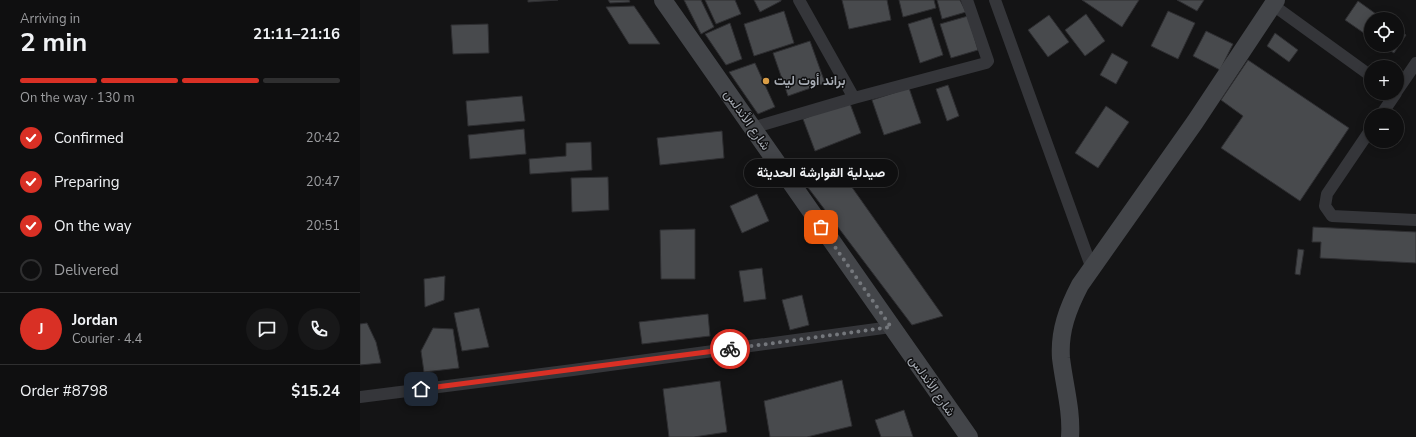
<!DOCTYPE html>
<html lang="en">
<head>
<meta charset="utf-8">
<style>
  body { margin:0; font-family:"Nunito Sans",Vazirmatn,sans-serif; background:#181819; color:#f1f3f6; height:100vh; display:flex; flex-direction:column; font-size:15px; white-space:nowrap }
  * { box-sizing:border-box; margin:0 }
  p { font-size:13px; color:#9b9c9f }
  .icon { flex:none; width:22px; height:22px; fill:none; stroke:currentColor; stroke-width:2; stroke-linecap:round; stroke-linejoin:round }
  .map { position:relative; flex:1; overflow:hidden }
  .sheet { display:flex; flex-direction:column; background:#0f0f10; width:360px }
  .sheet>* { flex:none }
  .fabs { position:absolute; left:1004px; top:12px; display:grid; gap:8px }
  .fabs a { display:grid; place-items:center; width:40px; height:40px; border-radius:50%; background:#0f0f10; box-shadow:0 2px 10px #0003,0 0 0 1px #2f2f30; font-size:20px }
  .pin { position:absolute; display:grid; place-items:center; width:34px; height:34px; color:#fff; margin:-17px; border-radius:8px; box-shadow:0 2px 6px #0006 }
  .courier { position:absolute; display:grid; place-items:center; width:40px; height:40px; margin:-20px; border:3px solid #d93025; border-radius:50%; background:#fff; color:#222; box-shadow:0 1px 5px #0007 }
  .bubble { position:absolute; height:28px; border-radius:14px; background:#0f0f10; box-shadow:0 2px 10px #0003,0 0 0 1px #2f2f30; font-size:13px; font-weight:700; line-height:28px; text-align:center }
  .overview em { font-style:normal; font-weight:700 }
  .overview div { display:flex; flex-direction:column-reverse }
  .overview { display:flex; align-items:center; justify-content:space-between; height:68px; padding:0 20px }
  h1 { font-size:26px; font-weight:700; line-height:30px }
  .bar { display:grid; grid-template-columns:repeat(4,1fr); gap:6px 4px; align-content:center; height:48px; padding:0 20px }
  .bar i { height:5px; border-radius:3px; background:#2f2f30 }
  .bar .selected { background:#d93025 }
  .bar p { grid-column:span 4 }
  .line { display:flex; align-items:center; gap:10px; padding:0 20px; border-top:1px solid #2f2f30 }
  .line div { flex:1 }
  .round { display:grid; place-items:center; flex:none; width:42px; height:42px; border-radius:21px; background:#181819 }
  ol { padding:0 20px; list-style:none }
  li { display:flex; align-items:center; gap:12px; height:44px }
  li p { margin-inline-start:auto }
  li .icon { padding:4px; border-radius:50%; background:#d93025; color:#fff; stroke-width:4 }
  li:last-child { color:#9b9c9f }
  li i { width:22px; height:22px; border:2px solid #2f2f30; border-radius:50% }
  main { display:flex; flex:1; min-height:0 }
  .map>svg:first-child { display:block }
  .building { fill:#484a4d; stroke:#2e2e31 }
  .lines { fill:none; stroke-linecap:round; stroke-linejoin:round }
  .street { stroke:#35363a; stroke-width:12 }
  .secondary { stroke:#434549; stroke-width:18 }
  .done { stroke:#74777c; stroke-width:4; stroke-dasharray:0 7.2 }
  .route { stroke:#d93025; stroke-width:5 }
  .poi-dot { fill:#db9e46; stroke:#0f0f10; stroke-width:1.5 }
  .labels { text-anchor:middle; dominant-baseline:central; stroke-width:3; stroke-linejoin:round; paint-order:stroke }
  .poi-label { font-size:13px; font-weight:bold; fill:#a7acb4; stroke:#0f0f10; text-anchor:start }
  .street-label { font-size:13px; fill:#a7acb4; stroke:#0f0f10 }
</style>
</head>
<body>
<main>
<section class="sheet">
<div class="overview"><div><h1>2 min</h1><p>Arriving in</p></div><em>21:11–21:16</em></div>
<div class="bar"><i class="selected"></i><i class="selected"></i><i class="selected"></i><i></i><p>On the way · 130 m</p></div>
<ol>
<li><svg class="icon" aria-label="check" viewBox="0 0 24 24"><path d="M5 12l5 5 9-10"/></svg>Confirmed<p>20:42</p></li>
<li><svg class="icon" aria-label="check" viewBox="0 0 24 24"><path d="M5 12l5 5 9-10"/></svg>Preparing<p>20:47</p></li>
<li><svg class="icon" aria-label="check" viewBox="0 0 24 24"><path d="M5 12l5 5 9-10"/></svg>On the way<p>20:51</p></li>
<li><i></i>Delivered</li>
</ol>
<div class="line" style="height:72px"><b class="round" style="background:#d93025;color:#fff">J</b><div><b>Jordan</b><p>Courier · 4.4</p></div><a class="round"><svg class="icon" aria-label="chat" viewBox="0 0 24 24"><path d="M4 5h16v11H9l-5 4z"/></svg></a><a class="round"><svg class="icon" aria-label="phone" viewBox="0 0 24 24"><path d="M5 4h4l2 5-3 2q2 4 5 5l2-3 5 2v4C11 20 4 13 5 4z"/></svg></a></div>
<div class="line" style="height:52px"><div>Order #8798</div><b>$15.24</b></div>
</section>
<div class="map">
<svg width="1056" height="437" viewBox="0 0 1056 437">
  <rect width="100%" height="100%" fill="#141415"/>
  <path class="building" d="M168 0H198L168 2Z
    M248 0H269L270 2 250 3Z
    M324 0H341L354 27 341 34Z
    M345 0H375L381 14 356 24Z
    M394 0H421V1L400 12Z
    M482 0H527L531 20 489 29Z
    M539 0H574L576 8 543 17Z
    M577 0H600L606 12 582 19Z
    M722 0H779L762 27Z
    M817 0H844L837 11Z
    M998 1 1023 19H1011V38L985 20Z
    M274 6 300 44H269L246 7Z
    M424 11 434 43 394 56 384 24Z
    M808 11 835 23 818 59 791 46Z
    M726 14 745 41 725 56 705 30Z
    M689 15 709 42 688 57 668 30Z
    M608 16 618 50 591 58 580 24Z
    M571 17 583 55 560 63 548 24Z
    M370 23 382 59 366 65 345 34Z
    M128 24 129 53 93 54 91 25Z
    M1037 29 1046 35 1034 53 1021 45H1037Z
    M846 31 873 44 860 70 833 56Z
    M915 33 938 50 929 62 907 46Z
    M450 41 465 83 428 96 413 53Z
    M752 53 768 62 756 84 740 75Z
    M888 60 989 128 940 201 861 148 883 116 861 100Z
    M395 63 415 107 398 114 369 72Z
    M588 85 599 116 587 121 576 89Z
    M549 88 561 123 524 135 512 100Z
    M162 96 165 121 108 126 106 101Z
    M489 101 501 133 455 151 443 119Z
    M746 106 769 122 738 168 715 153Z
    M164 129 166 154 110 159 108 135Z
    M362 131 364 158 300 165 297 138Z
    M231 142 232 170 170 174 169 159 206 156V143Z
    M472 159 583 316 552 325 440 177Z
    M248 177 249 210 212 212 211 178Z
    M397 194 409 221 382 233 370 206Z
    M953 227 1056 232V263L960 258 961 242H952Z
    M335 229V279H301L300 230Z
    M938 249 944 250 940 275 935 274Z
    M402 268 406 299 384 302 379 271Z
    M85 276 84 300 65 307 64 279Z
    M442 295 449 325 430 330 422 300Z
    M119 308 129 347 102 351 94 313Z
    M348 314 350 336 282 344 279 322Z
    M7 323 16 342 21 363 0 365V324Z
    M73 328 93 329 99 368 64 372 61 351Z
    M482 380 492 426 447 437H410L404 401Z
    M360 381 367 432 334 437H309L303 389Z
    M544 410 553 437H521L515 420Z"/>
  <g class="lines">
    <path class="street" d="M439 0 494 98
      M635 0 732 269
      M913 5 1011 76
      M1037 91 1056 63
      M1021 115 1036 93
      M392 128 494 98 626 63 628 61 627 58 607 0
      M1011 129 967 194 965 206 972 216 1056 220
      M0 397 213 370 531 327"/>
    <path class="secondary" d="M303 0 609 437
      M710 437C712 411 704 384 701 358 699 331 708 308 720 285L835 122 916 0"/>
  </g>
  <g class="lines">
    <path class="done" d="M370 349 531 327 461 227"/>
    <path class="route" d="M61 389 370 349"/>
  </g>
  <circle class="poi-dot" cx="406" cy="81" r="4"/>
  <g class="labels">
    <g class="poi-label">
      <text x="414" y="81">براند أوت ليت</text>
    </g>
    <g class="street-label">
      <text transform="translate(387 120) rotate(55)">شارع الأندلس</text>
      <text transform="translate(572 386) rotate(55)">شارع الأندلس</text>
    </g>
  </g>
</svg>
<div class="fabs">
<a><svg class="icon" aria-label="locate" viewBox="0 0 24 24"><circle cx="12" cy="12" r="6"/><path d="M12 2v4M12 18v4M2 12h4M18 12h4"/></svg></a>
<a>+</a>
<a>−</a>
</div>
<div class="pin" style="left:461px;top:227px;background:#ea580c"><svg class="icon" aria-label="bag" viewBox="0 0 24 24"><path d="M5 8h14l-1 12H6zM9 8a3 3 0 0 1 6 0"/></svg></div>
<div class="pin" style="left:61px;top:389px;background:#1f2937"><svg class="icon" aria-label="home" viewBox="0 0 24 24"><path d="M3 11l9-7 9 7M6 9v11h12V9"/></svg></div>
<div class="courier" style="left:370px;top:349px"><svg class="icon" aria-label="bike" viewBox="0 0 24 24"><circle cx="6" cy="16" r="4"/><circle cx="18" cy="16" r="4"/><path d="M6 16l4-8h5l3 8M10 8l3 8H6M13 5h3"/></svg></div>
<div class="bubble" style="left:384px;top:159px;width:154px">صيدلية القوارشة الحديثة</div>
</div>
</main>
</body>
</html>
